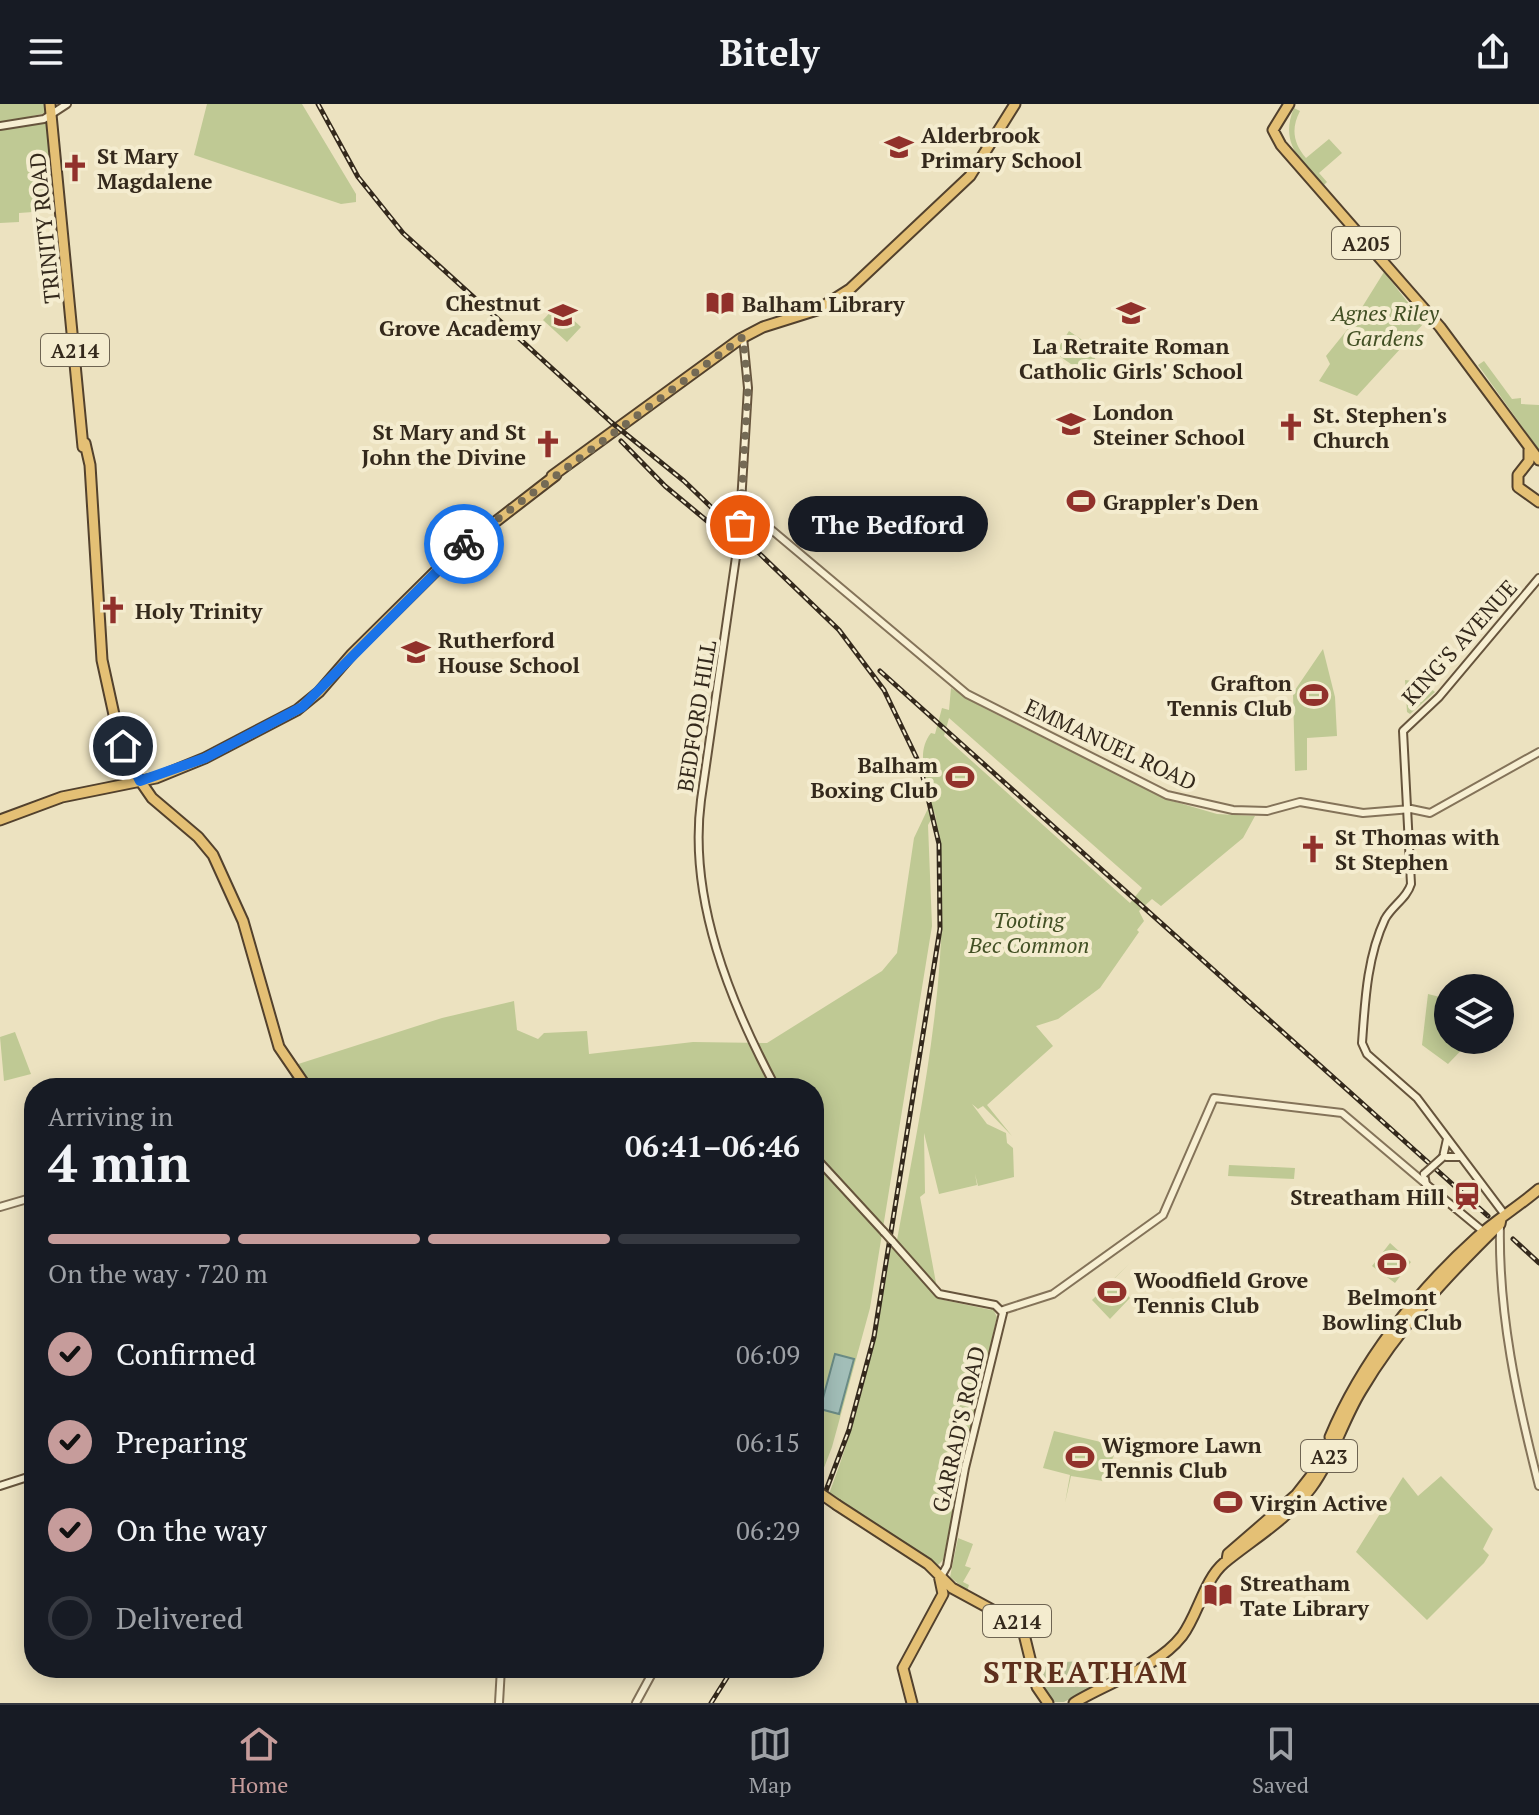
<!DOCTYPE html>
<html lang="en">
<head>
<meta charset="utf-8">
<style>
  body { margin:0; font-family:"PT Serif",serif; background:#242831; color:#f1f3f6; height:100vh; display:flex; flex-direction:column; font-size:30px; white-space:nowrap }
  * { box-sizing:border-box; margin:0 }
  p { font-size:26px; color:#9ea1a6 }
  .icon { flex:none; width:44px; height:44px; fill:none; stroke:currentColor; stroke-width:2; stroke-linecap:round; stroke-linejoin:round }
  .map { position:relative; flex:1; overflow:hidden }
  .side { position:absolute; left:24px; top:974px; width:800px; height:600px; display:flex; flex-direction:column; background:#171b24; border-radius:32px; box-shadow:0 4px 20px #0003 }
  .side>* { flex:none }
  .controls { position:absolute; left:1434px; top:870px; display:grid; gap:16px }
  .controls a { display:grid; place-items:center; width:80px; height:80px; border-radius:50%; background:#171b24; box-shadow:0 4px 20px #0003; font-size:40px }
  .pin { position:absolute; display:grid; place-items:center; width:68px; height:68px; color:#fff; margin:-34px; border:4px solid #fff; border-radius:50%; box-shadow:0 2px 8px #0007 }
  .courier { position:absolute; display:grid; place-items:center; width:80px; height:80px; margin:-40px; border:6px solid #1a73e8; border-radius:50%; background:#fff; color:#222; box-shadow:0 2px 10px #0007 }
  .bubble { position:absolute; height:56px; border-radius:28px; background:#171b24; box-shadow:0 4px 20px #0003; font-size:26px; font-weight:800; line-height:56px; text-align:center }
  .summary em { font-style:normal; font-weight:800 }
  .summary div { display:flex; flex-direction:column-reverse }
  .summary { display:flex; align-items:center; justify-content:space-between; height:136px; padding:0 24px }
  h1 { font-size:52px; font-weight:800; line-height:60px }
  .bar { display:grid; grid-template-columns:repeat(4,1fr); gap:12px 8px; align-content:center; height:96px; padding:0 24px }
  .bar i { height:10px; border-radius:6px; background:#363941 }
  .bar .on { background:#c69c9b }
  .bar p { grid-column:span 4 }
  ol { padding:0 24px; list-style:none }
  li { display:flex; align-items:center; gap:24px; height:88px }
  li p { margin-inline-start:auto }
  li .icon { padding:8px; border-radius:50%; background:#c69c9b; color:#111; stroke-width:4 }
  li:last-child { color:#9ea1a6 }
  li i { width:44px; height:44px; border:4px solid #363941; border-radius:50% }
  header { display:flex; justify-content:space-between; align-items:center; height:104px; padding:0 24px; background:#171b24; font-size:36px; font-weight:800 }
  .tab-bar { display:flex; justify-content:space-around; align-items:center; height:112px; border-top:2px solid #363941; background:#171b24; font-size:22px; color:#9ea1a6 }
  .tab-bar a { display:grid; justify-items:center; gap:4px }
  .tab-bar .on { color:#c69c9b }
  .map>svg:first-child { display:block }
  .green { fill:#bfc994; fill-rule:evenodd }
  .cemetery { fill:#b6be94 }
  .water { fill:#a2beb8; stroke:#6a8b85; stroke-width:2 }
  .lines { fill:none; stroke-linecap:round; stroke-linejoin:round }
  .tertiary-casing { stroke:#847359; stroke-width:10 }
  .secondary-casing { stroke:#66543c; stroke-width:10 }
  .trunk-casing { stroke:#52412d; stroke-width:13 }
  .tertiary { stroke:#f7efd2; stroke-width:6 }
  .secondary { stroke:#f7efd2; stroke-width:6 }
  .trunk { stroke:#e4c075; stroke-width:9 }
  .rail-casing { stroke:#34291c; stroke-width:5 }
  .rail { stroke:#f4eccf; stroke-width:2; stroke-dasharray:6; stroke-linecap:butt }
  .secondary-bridge-casing { stroke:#66543c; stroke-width:10; stroke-linecap:butt }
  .trunk-bridge-casing { stroke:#52412d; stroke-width:13; stroke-linecap:butt }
  .secondary-bridge { stroke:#f7efd2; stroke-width:6 }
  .trunk-bridge { stroke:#e4c075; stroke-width:9 }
  .done { stroke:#746a55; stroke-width:8; stroke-dasharray:0 14.4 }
  .route { stroke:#1a73e8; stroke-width:10 }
  .labels { text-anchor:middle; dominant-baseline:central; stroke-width:8; stroke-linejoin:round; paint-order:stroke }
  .shield { fill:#f4eccf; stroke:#6e6452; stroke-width:2 }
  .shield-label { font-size:20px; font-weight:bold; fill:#34291c }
  .poi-label { font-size:22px; font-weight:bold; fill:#34291c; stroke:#f4eccf; text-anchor:start }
  .street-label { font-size:22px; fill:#34291c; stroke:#f4eccf }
  .park-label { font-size:22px; font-style:italic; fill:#425024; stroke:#f4eccf }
  .district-label { font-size:30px; font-weight:bold; letter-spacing:2px; fill:#5f301d; stroke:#f4eccf }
</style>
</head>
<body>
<header><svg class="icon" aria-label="menu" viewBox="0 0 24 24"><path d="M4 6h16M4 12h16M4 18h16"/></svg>Bitely<svg class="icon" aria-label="share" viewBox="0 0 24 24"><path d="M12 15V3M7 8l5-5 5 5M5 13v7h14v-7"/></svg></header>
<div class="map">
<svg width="1539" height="1599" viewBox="0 0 1539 1599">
  <rect width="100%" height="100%" fill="#ece2c0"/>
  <path class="green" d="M0 0H45L46 9 0 19Z
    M207 0H302L356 90V98L341 100 194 51Z
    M1294 4 1300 7C1291 24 1293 39 1306 54L1329 35 1342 49 1319 69 1327 78 1323 82C1301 57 1279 39 1294 4Z
    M47 18 55 93 33 108 19 109V118L0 119V26Z
    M1384 168 1424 219 1357 292 1319 277 1330 260 1326 252 1351 221Z
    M557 201 581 223 567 238 543 216Z
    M1069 227 1100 248 1084 269 1055 249Z
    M1484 257 1512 295 1521 294V300L1539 301V346L1478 261Z
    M1323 545 1335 593 1337 632 1307 634V666L1295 667 1293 589Z
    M1405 576 1423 578 1435 588 1410 610 1407 608Z
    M951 584 980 602 1169 696 1217 710 1255 712 1243 734 1161 802 1152 795 1139 807 1144 817 1137 826 1139 828 1100 884 1058 915 1036 922 1053 942 987 1001 1012 1032 983 1002 978 1005 972 1000 987 1020 1006 1029 1007 1039 1013 1044 1014 1073 978 1082 975 1070 977 1081 939 1090 924 1029 925 1089 920 1093 939 1195 991 1206 989 1203 1001 1210 999 1223 998 1209 994 1207 997 1213 980 1287 988 1262 972 1317 943 1456 937 1462 829 1390C860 1309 878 1228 891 1142L897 1136C921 1004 957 842 935 709L928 721 932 822 870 1204 832 1343 817 1382 814 1380V984H295L290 974 299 970 292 962 442 914 514 897 517 926 538 935 544 929 587 927 589 950 693 938 767 939 882 867 897 849 914 734 932 696C927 674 915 649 931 629L935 630 942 604 949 606ZM949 614 1142 784 1130 799 944 632Z
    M1428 890 1448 895V936H1471L1448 960 1422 941Z
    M15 928 31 970 4 977 0 933Z
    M1229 1061 1295 1064 1294 1075 1228 1072Z
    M1390 1139 1411 1158 1395 1179 1372 1162Z
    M1129 1160 1114 1175 1130 1194 1110 1215 1092 1196Z
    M1054 1327 1118 1342 1103 1377 1071 1372 1065 1399 1070 1371 1043 1364Z
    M1441 1372 1493 1425 1483 1445 1489 1451 1484 1459 1427 1516 1356 1448 1403 1373 1418 1392Z
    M958 1434 973 1440 965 1462 971 1464 963 1478 969 1481 967 1487 950 1473Z"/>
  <path class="cemetery" d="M1079 1557 1090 1585 1064 1598H1054L1044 1584 1039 1560Z"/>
  <path class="water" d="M835 1250 854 1255 839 1310 820 1305Z"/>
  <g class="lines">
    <defs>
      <path id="tertiary" d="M741 411 761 417 967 590 1167 691 1233 706 1267 707 1300 698 1363 709 1411 705 1430 709 1539 648
        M0 1103 34 1093
        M1500 1120C1498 1209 1517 1296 1539 1382
        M1003 1206 1053 1190 1163 1111 1214 994 1342 1009 1426 1080
        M499 1599 501 1564
        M636 1599 655 1564"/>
      <path id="secondary" d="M0 22 44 15 67 0
        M743 233 748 284 739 432 701 696C688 795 730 898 776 984
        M1447 1035 1443 1053H1459
        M814 1052 884 1128
        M1424 1070 1426 1080 1484 1128
        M1505 1111 1417 994 1367 950 1362 939C1365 897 1367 853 1385 815 1392 802 1407 794 1411 780L1403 627 1439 593 1539 474
        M892 1137 939 1190 995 1201 1003 1209 965 1364 947 1462 939 1476
        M0 1382 34 1371"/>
      <path id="trunk" d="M50 0 83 343
        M1289 0 1273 26 1281 41 1440 223 1539 356
        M85 339 90 361 102 556 118 629 132 665 152 694 198 733 213 751 243 817 279 943 307 984
        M1529 346V357L1518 371V383L1539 398
        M552 372 740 235 763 223 817 206 850 185 970 72 1015 0
        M0 716 62 693 156 674 205 654 297 606 319 588 352 550 450 453 556 371
        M1330 1333C1361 1259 1416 1188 1476 1134 1496 1116 1518 1103 1539 1085
        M837 1401 928 1460 952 1484 1022 1522 1037 1583 1048 1599
        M1227 1456 1228 1450 1296 1391 1314 1368
        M912 1599 903 1564 943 1490 939 1471
        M1074 1599C1108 1578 1157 1564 1182 1532 1198 1511 1204 1476 1224 1459 1252 1436 1288 1415 1311 1384 1332 1356 1342 1318 1361 1287 1398 1224 1448 1171 1500 1120L1501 1115"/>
    </defs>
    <use href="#tertiary" class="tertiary-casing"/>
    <use href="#secondary" class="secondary-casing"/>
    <use href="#trunk" class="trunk-casing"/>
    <use href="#tertiary" class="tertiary"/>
    <use href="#secondary" class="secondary"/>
    <use href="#trunk" class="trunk"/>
    <defs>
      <path id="rail" d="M318 0 358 73 403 129 611 318 684 377 839 526 884 586 920 661 939 740 940 825 874 1233 849 1326 814 1418
        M621 337 665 382 724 431
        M880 567 1488 1112
        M1513 1135 1539 1159
        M711 1599 733 1564"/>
    </defs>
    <use href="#rail" class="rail-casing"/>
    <use href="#rail" class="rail"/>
    <defs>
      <path id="secondary-bridge" d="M1424 1070 1443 1053
        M884 1128 892 1137"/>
      <path id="trunk-bridge" d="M814 1385 837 1401"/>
    </defs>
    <use href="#secondary-bridge" class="secondary-bridge-casing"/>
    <use href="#trunk-bridge" class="trunk-bridge-casing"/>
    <use href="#secondary-bridge" class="secondary-bridge"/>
    <use href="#trunk-bridge" class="trunk-bridge"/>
  </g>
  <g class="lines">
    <path class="done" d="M464 440 743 233 748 284 740 421"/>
    <path class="route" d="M123 642 140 677 205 654 302 603 464 440"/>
  </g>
  <defs>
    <symbol id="school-bare" viewBox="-9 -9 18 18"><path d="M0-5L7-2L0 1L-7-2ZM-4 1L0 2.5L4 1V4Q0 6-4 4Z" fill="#91312b" stroke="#f4eccf" stroke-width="2.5" paint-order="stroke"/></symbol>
    <symbol id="church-bare" viewBox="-9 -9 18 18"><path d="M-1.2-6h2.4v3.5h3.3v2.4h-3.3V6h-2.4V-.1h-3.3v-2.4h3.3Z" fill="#91312b" stroke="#f4eccf" stroke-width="2.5" paint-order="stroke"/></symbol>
    <symbol id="library-bare" viewBox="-9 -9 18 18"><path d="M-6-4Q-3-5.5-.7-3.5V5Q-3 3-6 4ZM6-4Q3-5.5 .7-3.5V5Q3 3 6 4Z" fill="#91312b" stroke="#f4eccf" stroke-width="2.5" paint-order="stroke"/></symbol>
    <symbol id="stadium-bare" viewBox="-9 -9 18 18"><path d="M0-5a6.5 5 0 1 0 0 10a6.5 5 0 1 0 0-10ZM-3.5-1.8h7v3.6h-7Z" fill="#91312b" stroke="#f4eccf" stroke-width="2.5" paint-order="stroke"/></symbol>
    <symbol id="station-bare" viewBox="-9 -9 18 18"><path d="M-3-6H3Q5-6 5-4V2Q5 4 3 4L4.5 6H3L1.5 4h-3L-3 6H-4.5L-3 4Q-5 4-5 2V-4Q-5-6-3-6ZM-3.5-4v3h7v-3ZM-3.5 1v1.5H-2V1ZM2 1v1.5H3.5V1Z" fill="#91312b" stroke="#f4eccf" stroke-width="2.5" paint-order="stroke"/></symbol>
  </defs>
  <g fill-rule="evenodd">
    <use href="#school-bare" x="879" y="23" width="40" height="40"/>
    <use href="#church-bare" x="55" y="44" width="40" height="40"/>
    <use href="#library-bare" x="700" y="179" width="40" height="40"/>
    <use href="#school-bare" x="1111" y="189" width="40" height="40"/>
    <use href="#school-bare" x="543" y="191" width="40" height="40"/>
    <use href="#school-bare" x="1051" y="300" width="40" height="40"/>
    <use href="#church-bare" x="1271" y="303" width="40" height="40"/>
    <use href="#church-bare" x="528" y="320" width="40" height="40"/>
    <use href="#stadium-bare" x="1061" y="377" width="40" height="40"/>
    <use href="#church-bare" x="93" y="486" width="40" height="40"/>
    <use href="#school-bare" x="396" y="528" width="40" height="40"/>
    <use href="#stadium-bare" x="1294" y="571" width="40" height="40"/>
    <use href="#stadium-bare" x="940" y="653" width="40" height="40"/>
    <use href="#church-bare" x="1293" y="725" width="40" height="40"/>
    <use href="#station-bare" x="1447" y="1072" width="40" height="40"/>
    <use href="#stadium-bare" x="1372" y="1140" width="40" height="40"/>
    <use href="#stadium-bare" x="1092" y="1168" width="40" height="40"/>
    <use href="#stadium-bare" x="1060" y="1333" width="40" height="40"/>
    <use href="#stadium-bare" x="1208" y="1378" width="40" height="40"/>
    <use href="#library-bare" x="1198" y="1471" width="40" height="40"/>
  </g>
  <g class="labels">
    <g class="shield">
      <rect x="1332" y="123" width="68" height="32" rx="6"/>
      <rect x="41" y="230" width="68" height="32" rx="6"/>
      <rect x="1301" y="1336" width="56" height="32" rx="6"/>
      <rect x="983" y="1501" width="68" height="32" rx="6"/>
    </g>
    <g class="shield-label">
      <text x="1366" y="139">A205</text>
      <text x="75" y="246">A214</text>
      <text x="1329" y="1352">A23</text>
      <text x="1017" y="1517">A214</text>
    </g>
    <g class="poi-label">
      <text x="921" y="30">Alderbrook<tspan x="921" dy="25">Primary School</tspan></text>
      <text x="97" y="51">St Mary<tspan x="97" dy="25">Magdalene</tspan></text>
      <text x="541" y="198" text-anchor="end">Chestnut<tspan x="541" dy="25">Grove Academy</tspan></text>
      <text x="742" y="199">Balham Library</text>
      <text x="1131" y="241" text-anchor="middle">La Retraite Roman<tspan x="1131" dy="25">Catholic Girls' School</tspan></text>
      <text x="1093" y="307">London<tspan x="1093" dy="25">Steiner School</tspan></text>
      <text x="1313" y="310">St. Stephen's<tspan x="1313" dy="25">Church</tspan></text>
      <text x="526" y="327" text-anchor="end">St Mary and St<tspan x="526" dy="25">John the Divine</tspan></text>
      <text x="1103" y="397">Grappler's Den</text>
      <text x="135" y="506">Holy Trinity</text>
      <text x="438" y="535">Rutherford<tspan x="438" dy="25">House School</tspan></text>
      <text x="1292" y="578" text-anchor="end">Grafton<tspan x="1292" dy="25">Tennis Club</tspan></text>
      <text x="938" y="660" text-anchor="end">Balham<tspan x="938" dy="25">Boxing Club</tspan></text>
      <text x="1335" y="732">St Thomas with<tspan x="1335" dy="25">St Stephen</tspan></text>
      <text x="1445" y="1092" text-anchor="end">Streatham Hill</text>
      <text x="1134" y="1175">Woodfield Grove<tspan x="1134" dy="25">Tennis Club</tspan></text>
      <text x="1392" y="1192" text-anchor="middle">Belmont<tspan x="1392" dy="25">Bowling Club</tspan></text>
      <text x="1102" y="1340">Wigmore Lawn<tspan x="1102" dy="25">Tennis Club</tspan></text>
      <text x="1250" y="1398">Virgin Active</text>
      <text x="1240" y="1478">Streatham<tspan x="1240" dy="25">Tate Library</tspan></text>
    </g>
    <g class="street-label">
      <text transform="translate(44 124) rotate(-96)">TRINITY ROAD</text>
      <text transform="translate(1459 538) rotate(-48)">KING'S AVENUE</text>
      <text transform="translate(696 612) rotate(-81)">BEDFORD HILL</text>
      <text transform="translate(1111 640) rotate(25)">EMMANUEL ROAD</text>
      <text transform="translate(958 1325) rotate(-77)">GARRAD'S ROAD</text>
    </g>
    <g class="park-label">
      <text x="1385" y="208">Agnes Riley<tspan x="1385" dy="25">Gardens</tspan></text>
      <text x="1029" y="815">Tooting<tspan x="1029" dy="25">Bec Common</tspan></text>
    </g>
    <g class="district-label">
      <text x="1086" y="1568">STREATHAM</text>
    </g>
  </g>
</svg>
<div class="controls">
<a><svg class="icon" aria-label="layers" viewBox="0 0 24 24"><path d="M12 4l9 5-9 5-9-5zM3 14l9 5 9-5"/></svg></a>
</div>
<div class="pin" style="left:740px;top:421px;background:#ea580c"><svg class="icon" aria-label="bag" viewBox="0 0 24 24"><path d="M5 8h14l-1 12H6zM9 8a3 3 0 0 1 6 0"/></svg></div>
<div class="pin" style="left:123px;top:642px;background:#1f2937"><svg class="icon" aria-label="home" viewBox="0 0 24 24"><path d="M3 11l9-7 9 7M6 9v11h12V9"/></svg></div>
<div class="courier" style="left:464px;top:440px"><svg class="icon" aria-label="bike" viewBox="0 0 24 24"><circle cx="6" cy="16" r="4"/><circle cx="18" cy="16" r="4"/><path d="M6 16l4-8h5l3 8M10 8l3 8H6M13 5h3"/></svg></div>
<div class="bubble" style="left:788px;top:392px;width:200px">The Bedford</div>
<section class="side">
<div class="summary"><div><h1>4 min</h1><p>Arriving in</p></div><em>06:41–06:46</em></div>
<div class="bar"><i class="on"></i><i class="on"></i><i class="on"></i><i></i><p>On the way · 720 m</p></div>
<ol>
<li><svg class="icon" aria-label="check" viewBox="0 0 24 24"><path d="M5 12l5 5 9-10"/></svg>Confirmed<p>06:09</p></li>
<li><svg class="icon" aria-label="check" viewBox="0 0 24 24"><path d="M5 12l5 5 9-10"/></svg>Preparing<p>06:15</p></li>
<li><svg class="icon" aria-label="check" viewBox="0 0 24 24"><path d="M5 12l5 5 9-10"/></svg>On the way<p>06:29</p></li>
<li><i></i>Delivered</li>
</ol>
</section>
</div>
<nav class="tab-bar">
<a class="on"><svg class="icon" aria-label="home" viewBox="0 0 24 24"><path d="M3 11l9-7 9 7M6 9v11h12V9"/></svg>Home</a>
<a><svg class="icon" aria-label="map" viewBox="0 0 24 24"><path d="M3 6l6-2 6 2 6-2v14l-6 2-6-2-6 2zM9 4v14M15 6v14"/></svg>Map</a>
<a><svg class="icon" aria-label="saved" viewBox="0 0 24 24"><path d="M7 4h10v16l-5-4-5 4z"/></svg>Saved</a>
</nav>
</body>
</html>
